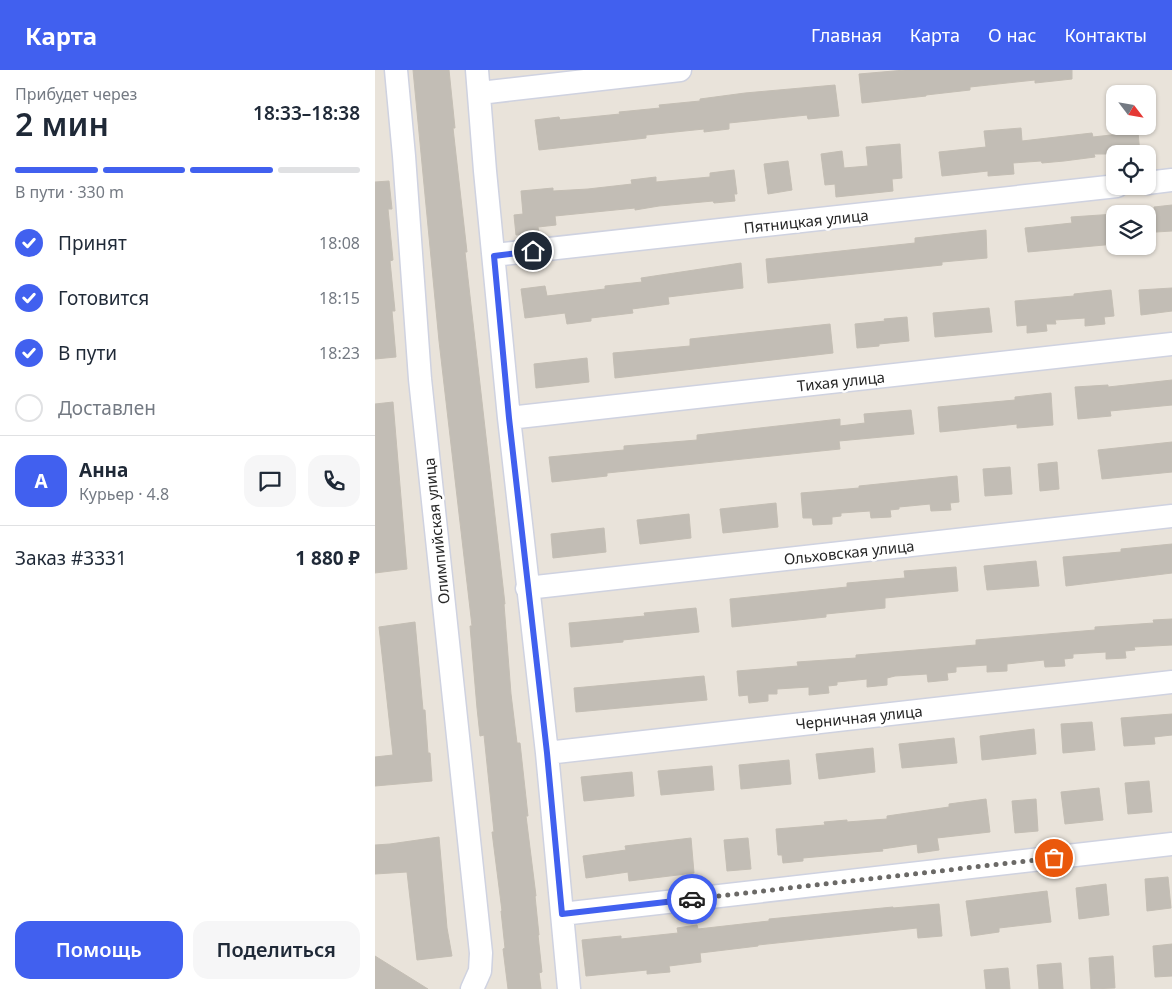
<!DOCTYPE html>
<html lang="ru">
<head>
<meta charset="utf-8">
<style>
  body { margin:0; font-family:"Noto Sans",sans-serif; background:#f6f6f7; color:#1f2937; height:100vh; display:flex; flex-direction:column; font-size:19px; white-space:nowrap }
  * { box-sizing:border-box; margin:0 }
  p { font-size:16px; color:#747a83 }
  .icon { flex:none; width:28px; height:28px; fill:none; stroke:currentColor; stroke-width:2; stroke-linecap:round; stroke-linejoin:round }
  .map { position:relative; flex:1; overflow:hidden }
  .side { display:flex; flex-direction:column; background:#fff; width:375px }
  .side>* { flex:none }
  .needle { width:32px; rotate:121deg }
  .tools { position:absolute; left:731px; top:15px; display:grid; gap:10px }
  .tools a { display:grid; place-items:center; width:50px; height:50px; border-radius:10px; background:#fff; box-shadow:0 1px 4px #0004; font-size:25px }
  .pin { position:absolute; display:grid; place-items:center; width:42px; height:42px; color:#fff; margin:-21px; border:2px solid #fff; border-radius:50%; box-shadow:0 1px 5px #0007 }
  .courier { position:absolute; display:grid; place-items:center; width:50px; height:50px; margin:-25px; border:4px solid #4160ef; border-radius:50%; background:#fff; color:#222; box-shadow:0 1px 6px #0007 }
  .summary em { font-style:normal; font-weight:600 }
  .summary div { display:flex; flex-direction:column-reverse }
  .summary { display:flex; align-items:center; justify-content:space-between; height:85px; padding:0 15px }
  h1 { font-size:32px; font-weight:600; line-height:38px }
  .bar { display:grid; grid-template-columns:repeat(4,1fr); gap:8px 5px; align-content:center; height:60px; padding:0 15px }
  .bar i { height:6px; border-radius:4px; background:#e0e1e3 }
  .bar .on { background:#4160ef }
  .bar p { grid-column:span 4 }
  .line { display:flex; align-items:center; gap:12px; padding:0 15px; border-top:1px solid #e0e1e3 }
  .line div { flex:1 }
  .round { display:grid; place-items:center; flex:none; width:52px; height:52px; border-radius:15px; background:#f6f6f7 }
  ol { padding:0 15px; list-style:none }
  li { display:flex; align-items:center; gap:15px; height:55px }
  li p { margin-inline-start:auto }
  li .icon { padding:5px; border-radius:50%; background:#4160ef; color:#fff; stroke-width:4 }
  li:last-child { color:#747a83 }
  li i { width:28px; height:28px; border:2px solid #e0e1e3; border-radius:50% }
  .button { display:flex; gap:10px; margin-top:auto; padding:10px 15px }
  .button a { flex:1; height:58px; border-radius:15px; background:#4160ef; color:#fff; font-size:20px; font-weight:600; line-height:58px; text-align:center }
  .button a+a { background:#f6f6f7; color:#1f2937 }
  header { display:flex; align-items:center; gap:30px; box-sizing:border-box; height:70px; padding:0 25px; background:#4160ef; color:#fff }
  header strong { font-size:24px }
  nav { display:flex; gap:28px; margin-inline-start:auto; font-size:18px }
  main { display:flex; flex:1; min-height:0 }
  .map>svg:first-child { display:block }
  .building { fill:#c2bdb5; stroke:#c4beb4 }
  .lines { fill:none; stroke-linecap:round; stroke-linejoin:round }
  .minor-casing { stroke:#cfd2e0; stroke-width:25 }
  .minor { stroke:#fff; stroke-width:22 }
  .done { stroke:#6b6966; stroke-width:5; stroke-dasharray:0 9 }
  .route { stroke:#4160ef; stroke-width:6 }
  .labels { text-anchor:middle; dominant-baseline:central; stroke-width:5; stroke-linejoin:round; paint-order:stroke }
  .street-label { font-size:15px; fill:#272727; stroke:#fff }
</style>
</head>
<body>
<header>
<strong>Карта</strong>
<nav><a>Главная</a><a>Карта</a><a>О нас</a><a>Контакты</a></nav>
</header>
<main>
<section class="side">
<div class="summary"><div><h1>2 мин</h1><p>Прибудет через</p></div><em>18:33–18:38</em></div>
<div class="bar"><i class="on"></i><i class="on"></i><i class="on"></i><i></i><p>В пути · 330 m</p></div>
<ol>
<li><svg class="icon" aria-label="check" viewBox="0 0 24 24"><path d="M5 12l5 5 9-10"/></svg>Принят<p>18:08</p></li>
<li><svg class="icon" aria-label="check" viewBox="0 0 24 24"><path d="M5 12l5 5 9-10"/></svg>Готовится<p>18:15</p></li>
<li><svg class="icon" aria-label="check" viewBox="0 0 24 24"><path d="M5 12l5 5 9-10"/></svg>В пути<p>18:23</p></li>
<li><i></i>Доставлен</li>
</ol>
<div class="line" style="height:90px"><b class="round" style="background:#4160ef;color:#fff">А</b><div><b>Анна</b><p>Курьер · 4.8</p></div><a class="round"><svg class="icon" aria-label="chat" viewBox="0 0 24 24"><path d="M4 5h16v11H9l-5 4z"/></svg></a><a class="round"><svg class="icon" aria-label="phone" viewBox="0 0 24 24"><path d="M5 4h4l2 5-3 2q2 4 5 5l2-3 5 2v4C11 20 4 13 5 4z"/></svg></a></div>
<div class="line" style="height:65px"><div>Заказ #3331</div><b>1 880 ₽</b></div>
<div class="button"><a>Помощь</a><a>Поделиться</a></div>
</section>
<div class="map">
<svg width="797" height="919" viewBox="0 0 797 919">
  <rect width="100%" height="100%" fill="#e9e3da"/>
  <path class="building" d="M38 0H74L80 58H78L92 182H90L130 534H129L136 624 142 673H145L153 746H151L161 826H160L164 865H163L167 902 164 903 166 919H133L128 879 130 878 126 841H127L117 762H119L109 665 105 666 102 638 95 556H97L64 271Z
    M530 0H697V9L660 13V10L595 17V20L551 25V26L487 33 484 4Z
    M460 15 464 46 433 49 432 45 354 53V59L329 62V59L271 65V68L164 80 160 50 184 47 185 50 245 44 244 42 285 38 284 35 325 31V29L370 23Z
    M646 58 647 71 717 63 718 67 763 62 765 84H719L720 87 689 91 667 93 666 91 638 93 639 104 613 106V101L567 106 564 82 611 77 609 61Z
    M525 74 527 108 517 109 518 121 461 127 460 114 450 115 446 84 467 81 469 98 493 96 491 77Z
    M413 91 417 120 393 124 389 94Z
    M359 100 362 124H359L360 131 339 133 338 131 284 136 260 140V138L180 146 181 155 163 157 164 163 141 165 139 145 148 144 146 121 178 118V121L213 119 257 114 256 110 281 107V112L335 107V103Z
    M14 111 17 139H13L18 190 15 191 20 241H17L21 287 0 289V112Z
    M797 135V161L781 162 779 137Z
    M740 144V174L653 182 650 158 697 153 696 147Z
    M611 160 612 188 567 192V195L393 213 391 189 540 173V168Z
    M366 193 368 218 293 227 294 234 257 239 258 243 216 248V251L192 254 190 243 150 248 146 219 170 216 172 226 230 219V216L267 212 266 208Z
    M797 218V241L766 245 764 220Z
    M736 220 739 246 729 247 730 254 710 256V248L680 250 681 254H671L672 261 652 263V255L642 256 640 231 699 226V224Z
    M614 238 617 262 560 267 558 243Z
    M532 247 534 271 504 274V276L482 278 480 254 510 251 509 249Z
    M455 254 458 283 240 308 238 283 315 276V269Z
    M212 288 214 312 161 318 159 294Z
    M797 310V335L735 341 736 346 703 349 700 317 733 315V317Z
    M676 323 678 355 642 358V354L565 362 563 337 640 330V327Z
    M18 332 32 499 0 503V334Z
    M536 340 539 364 464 371 465 379 232 403V406L177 412 174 387 249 380V376L322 370V365L465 349V356L490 353 489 344Z
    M797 372V402L727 409 723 380Z
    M682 392 684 419 665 421 663 394Z
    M635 397 637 424 610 426 608 399Z
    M582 406 584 432 575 433 576 440 556 441 555 434 524 437V439L515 440 516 447 496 448 495 441 466 443V446L457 447V454L438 455 437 448H428L426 423 484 418V416Z
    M401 433 403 457 348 463 345 439Z
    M314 444 316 468 265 474 262 450Z
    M229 458 231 482 178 488 176 464Z
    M797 474V503L691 516 688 487 746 482V479Z
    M661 491 664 516 612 520 609 496Z
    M581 497 583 521 510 528V538L451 544V547L357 557 355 529 472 517V513L530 508 529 501Z
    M321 538 324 562 248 570V572L196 577 194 553 270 546 269 543Z
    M797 549V575L759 577 760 580 750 581 751 588 731 589V582L698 584V588L689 589 690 596 670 597 669 590 632 594V601L612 602V595L581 597V602L572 603 573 610 553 612 552 604 520 606 512 608V615L492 617V609L462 612V615L453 616 454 623 434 625V617L402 619V624H393V631L374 633 373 625 364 626 362 601 423 596 422 592 481 588V585L601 575V570L720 560V557L779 553 778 550Z
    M40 552 48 640H50L53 683H55L57 711 0 716V687L18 685 4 557Z
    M329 606 332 630 201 642 199 618Z
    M797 644V665L779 667 780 674 749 676 746 648Z
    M717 652 720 680 688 683 686 654Z
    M659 659 661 684 607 690 605 666Z
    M579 668 582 693 527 698 524 674Z
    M498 678 500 702 444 709 441 684Z
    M414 690 416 714 366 719 364 695Z
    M337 696 339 720 286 725 283 701Z
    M257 702 259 726 209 731 206 707Z
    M774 711 777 742 753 744 750 713Z
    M724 718 728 750 690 754 686 722Z
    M611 729 615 762 562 768 564 780 543 783 542 774 507 779 508 781 428 788V791L408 793 407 785H403L401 759 450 755 449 752 472 750V752L512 749V746L574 737V734Z
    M661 729 663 761 640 763 637 731Z
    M64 767 72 858 77 886 42 890 32 802 0 804V775L15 774Z
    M316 768 319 803 254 811 253 802 211 808 208 786 251 780 250 776Z
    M373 768 376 799 352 801 349 770Z
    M793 807 796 838 772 841 770 809Z
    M731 814 734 845 704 849 701 818Z
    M672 821 676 852 624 858V862L596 866 591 831Z
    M564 834 567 866 543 868 542 858 383 875V876L325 883 326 892 294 896 295 902 272 904V900L211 906 207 870 246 866V869L303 863 302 858 322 855 323 859 394 851V849L518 837V838Z
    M797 874V906L780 907 778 876Z
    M0 886 53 919H0Z
    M738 886 740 918 716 919 714 888Z
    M686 893 688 919H664L662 895Z
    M633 898 635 919H611L609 900Z"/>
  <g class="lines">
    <defs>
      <path id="minor" d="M21 0 29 86 45 309 106 883 105 901 97 919
        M102 0 110 101 134 348 172 683 194 919
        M105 23 305 0
        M772 113 797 110
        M119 185 742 116
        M134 348 797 274
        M152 518 797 446
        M172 683 797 612
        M187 844 797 774"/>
    </defs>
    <use href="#minor" class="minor-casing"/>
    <use href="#minor" class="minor"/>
  </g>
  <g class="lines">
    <path class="done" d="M317 829 679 788"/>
    <path class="route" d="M158 181 119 186 134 348 172 683 187 844 317 829"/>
  </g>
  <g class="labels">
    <g class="street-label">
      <text transform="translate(431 151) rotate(-6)">Пятницкая улица</text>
      <text transform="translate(466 311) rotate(-6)">Тихая улица</text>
      <text transform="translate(61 461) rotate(-96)">Олимпийская улица</text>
      <text transform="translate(474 482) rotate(-6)">Ольховская улица</text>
      <text transform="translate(484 647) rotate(-6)">Черничная улица</text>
    </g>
  </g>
</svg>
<div class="tools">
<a><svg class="needle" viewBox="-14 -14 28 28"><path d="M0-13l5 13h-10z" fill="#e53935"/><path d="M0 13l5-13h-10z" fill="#747a83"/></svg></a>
<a><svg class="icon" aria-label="locate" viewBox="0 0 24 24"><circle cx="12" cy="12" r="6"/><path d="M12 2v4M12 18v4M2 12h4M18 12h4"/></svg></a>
<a><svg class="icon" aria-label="layers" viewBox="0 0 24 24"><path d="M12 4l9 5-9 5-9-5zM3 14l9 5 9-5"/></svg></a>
</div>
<div class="pin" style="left:679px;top:788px;background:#ea580c"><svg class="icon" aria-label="bag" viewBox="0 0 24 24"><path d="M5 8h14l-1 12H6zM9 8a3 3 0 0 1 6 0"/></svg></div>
<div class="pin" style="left:158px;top:181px;background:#1f2937"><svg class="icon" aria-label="home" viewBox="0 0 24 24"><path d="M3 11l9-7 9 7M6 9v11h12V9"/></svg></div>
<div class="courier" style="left:317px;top:829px"><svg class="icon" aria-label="car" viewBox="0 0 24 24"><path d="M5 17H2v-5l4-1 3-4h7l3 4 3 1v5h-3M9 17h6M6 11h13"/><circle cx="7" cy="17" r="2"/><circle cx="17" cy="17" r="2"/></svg></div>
</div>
</main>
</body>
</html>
